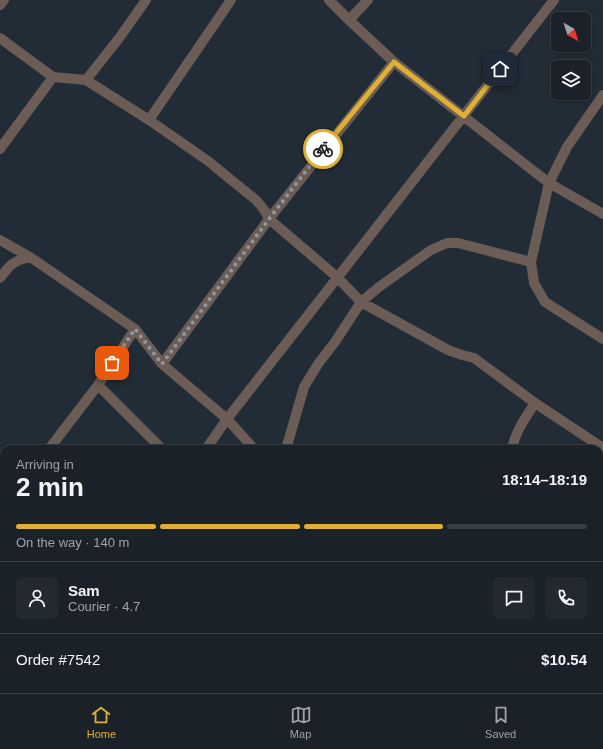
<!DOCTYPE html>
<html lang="en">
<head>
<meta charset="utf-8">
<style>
  body { margin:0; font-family:Helvetica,sans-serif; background:#232930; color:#f1f3f6; height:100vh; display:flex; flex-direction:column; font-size:15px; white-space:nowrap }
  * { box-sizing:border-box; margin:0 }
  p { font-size:13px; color:#9fa3a8 }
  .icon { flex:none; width:22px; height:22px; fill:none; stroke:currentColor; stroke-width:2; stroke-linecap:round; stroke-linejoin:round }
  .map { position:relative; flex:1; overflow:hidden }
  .side { position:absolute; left:0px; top:445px; width:603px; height:248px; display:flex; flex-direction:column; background:#1a2128; border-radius:12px 12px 0 0; box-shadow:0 2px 6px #0003,0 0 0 1px #383e45 }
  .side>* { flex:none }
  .needle { width:26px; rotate:141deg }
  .buttons { position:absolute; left:551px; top:12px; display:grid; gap:8px }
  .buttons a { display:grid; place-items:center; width:40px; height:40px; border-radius:6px; background:#1a2128; box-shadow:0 2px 6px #0003,0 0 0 1px #383e45; font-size:20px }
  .pin { position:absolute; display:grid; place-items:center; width:34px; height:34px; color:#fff; margin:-17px; border-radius:8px; box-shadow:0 2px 6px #0006 }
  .courier { position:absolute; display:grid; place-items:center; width:40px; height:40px; margin:-20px; border:3px solid #e0b034; border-radius:50%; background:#fff; color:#222; box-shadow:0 1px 5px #0007 }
  .summary em { font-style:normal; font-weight:600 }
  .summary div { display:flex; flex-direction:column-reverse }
  .summary { display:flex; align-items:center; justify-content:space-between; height:68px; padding:0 16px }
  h1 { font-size:26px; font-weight:600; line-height:30px }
  .bar { display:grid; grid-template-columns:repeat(4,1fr); gap:6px 4px; align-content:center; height:48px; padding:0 16px }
  .bar i { height:5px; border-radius:3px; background:#383e45 }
  .bar .on { background:#e0b034 }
  .bar p { grid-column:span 4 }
  .line { display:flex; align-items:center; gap:10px; padding:0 16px; border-top:1px solid #383e45 }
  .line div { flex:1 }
  .round { display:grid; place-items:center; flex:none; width:42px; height:42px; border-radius:6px; background:#232930 }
  .tab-bar { display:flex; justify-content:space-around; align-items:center; height:56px; border-top:1px solid #383e45; background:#1a2128; font-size:11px; color:#9fa3a8 }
  .tab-bar a { display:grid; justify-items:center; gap:2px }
  .tab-bar .on { color:#e0b034 }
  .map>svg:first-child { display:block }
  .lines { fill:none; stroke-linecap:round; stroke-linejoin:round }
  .minor { stroke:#6c5c56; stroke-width:10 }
  .done { stroke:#9098a0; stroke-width:4; stroke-dasharray:0 7.2 }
  .route { stroke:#e0b034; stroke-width:5 }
</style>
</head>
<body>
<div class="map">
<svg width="603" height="693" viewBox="0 0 603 693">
  <rect width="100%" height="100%" fill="#222c36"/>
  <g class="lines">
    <path class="minor" d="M329 0 349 20 394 62 549 183 603 214
      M0 5 4 0
      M349 20 368 0
      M0 38 53 77 86 80 149 120 208 161 257 201 265 211 269 219 337 277 361 302 448 350 462 355 474 358 535 403 603 448
      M86 80 120 37 146 0
      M603 95 567 147 549 183 531 262 534 283 545 302 603 339
      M149 120 231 0
      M0 149 53 77
      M0 240 30 257 135 329 162 364 227 419 254 449
      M0 278C10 265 13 261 30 257
      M162 364 269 219 394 62
      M98 385 162 449
      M49 449 98 385 135 329
      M206 449 227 419 554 0
      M286 449 304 387 318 364 335 342 361 302 379 287 431 250 447 243H458L531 262
      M512 449C515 432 526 417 535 403
      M0 496 4 500
      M0 519 4 510
      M599 570 603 565
      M0 575 4 578
      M599 595 603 598
      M143 689 147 692
      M489 689V693
      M346 693 349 689
      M513 693 516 689"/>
  </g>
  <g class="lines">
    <path class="done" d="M112 363 135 329 162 364 269 219 323 149"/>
    <path class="route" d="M323 149 394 62 464 116 500 69"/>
  </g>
</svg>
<div class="buttons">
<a><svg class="needle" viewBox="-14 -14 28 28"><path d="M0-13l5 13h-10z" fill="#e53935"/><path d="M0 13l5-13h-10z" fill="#9fa3a8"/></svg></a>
<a><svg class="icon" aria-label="layers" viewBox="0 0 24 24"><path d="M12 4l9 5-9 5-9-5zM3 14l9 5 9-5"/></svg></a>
</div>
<div class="pin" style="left:112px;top:363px;background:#ea580c"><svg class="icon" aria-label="bag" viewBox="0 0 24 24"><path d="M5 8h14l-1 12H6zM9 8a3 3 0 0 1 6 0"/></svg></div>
<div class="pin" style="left:500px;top:69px;background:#1f2937"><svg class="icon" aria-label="home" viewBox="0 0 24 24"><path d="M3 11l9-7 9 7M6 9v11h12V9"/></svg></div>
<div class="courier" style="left:323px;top:149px"><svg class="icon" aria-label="bike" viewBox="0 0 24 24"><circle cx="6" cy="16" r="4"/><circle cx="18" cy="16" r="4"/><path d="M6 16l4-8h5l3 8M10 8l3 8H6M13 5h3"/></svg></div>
<section class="side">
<div class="summary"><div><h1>2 min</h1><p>Arriving in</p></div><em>18:14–18:19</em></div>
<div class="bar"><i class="on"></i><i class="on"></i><i class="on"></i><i></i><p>On the way · 140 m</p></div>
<div class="line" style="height:72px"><a class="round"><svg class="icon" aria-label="person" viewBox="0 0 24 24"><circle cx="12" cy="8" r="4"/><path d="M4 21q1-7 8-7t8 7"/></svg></a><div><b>Sam</b><p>Courier · 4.7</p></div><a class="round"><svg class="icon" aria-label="chat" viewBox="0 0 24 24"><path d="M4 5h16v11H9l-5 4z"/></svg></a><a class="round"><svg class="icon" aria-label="phone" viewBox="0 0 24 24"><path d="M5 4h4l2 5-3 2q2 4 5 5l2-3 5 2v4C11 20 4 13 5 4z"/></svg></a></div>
<div class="line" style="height:52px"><div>Order #7542</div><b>$10.54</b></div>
</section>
</div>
<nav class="tab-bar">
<a class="on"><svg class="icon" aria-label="home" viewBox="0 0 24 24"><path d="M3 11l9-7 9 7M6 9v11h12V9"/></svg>Home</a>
<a><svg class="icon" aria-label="map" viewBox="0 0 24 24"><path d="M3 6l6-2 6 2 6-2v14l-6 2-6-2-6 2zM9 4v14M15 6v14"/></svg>Map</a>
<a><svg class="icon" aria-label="saved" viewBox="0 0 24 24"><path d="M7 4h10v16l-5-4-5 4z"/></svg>Saved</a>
</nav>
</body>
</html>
